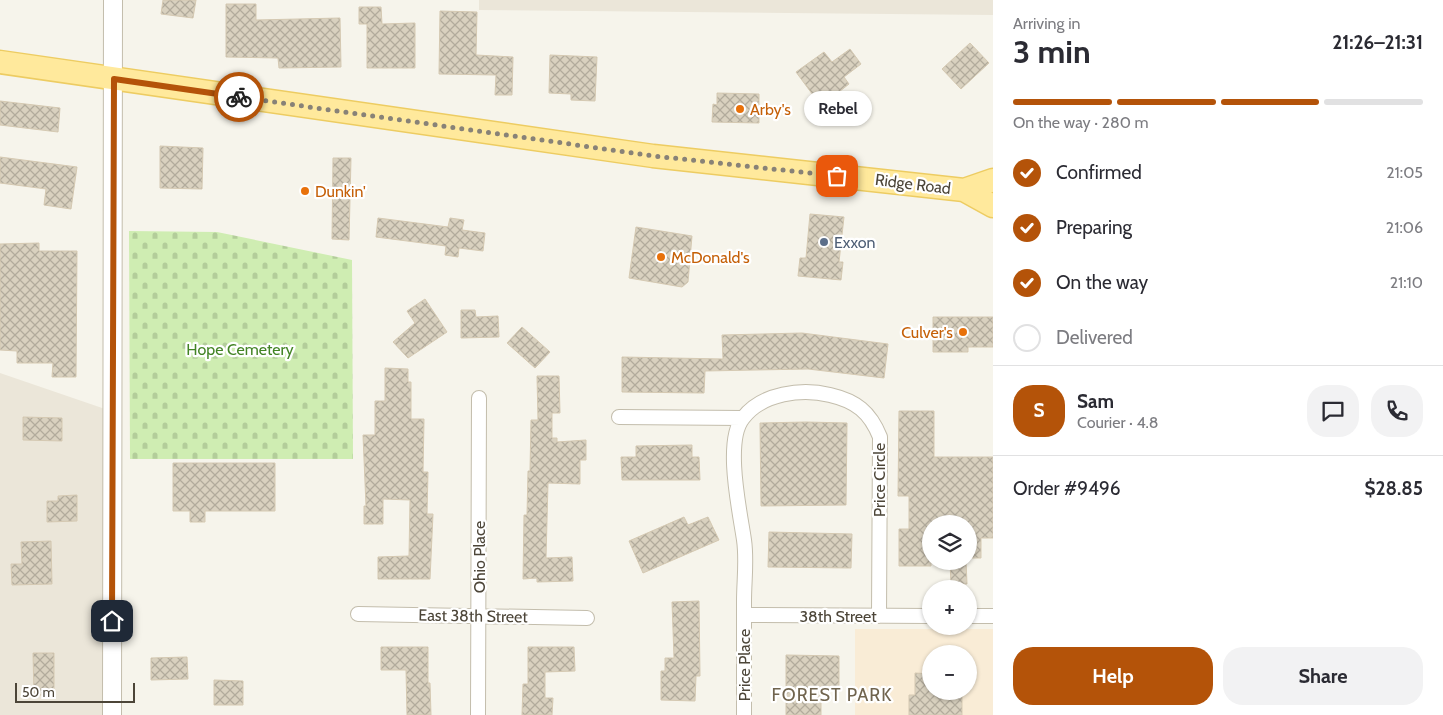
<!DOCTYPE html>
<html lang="en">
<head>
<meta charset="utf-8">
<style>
  body { margin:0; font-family:Cabin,sans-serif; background:#f2f2f3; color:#2b2b33; height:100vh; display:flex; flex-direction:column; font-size:19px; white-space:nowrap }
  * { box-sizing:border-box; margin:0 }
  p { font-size:16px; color:#7c7c81 }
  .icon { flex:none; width:28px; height:28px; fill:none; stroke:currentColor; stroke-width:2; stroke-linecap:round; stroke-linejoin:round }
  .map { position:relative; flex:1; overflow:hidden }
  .drawer { display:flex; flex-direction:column; background:#fff; width:450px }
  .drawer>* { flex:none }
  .buttons { position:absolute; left:922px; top:515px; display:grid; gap:10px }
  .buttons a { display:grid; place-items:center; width:55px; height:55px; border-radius:50%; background:#fff; box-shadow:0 1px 4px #0004; font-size:25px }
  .scale { position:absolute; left:15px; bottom:12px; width:120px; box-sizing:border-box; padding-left:5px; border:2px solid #4c4538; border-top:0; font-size:14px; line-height:18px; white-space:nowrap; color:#4c4538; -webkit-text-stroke:4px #fff; paint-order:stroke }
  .pin { position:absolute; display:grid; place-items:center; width:42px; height:42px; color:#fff; margin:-21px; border-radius:10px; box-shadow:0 2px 8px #0006 }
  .courier { position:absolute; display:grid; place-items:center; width:50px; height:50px; margin:-25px; border:4px solid #b45309; border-radius:50%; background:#fff; color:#222; box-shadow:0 1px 6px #0007 }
  .bubble { position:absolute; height:35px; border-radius:18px; background:#fff; box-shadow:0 1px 4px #0004; font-size:16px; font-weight:800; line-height:35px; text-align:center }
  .summary em { font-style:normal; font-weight:800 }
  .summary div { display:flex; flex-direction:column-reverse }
  .summary { display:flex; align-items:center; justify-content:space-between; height:85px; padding:0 20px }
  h1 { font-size:32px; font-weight:800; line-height:38px }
  .bar { display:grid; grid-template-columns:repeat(4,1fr); gap:8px 5px; align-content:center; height:60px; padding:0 20px }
  .bar i { height:6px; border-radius:4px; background:#e1e1e2 }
  .bar .active { background:#b45309 }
  .bar p { grid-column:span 4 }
  .line { display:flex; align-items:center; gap:12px; padding:0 20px; border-top:1px solid #e1e1e2 }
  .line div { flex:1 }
  .round { display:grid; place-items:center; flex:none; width:52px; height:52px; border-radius:20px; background:#f2f2f3 }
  ol { padding:0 20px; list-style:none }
  li { display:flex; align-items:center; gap:15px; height:55px }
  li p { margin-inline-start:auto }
  li .icon { padding:5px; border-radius:50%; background:#b45309; color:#fff; stroke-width:4 }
  li:last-child { color:#7c7c81 }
  li i { width:28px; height:28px; border:2px solid #e1e1e2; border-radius:50% }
  .action { display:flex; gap:10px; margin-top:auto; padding:10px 20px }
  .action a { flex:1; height:58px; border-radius:20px; background:#b45309; color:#fff; font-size:20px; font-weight:800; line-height:58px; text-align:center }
  .action a+a { background:#f2f2f3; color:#2b2b33 }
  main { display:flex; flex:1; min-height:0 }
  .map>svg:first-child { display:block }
  .residential { fill:#ebe6d9 }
  .commercial { fill:#f9ecd6; fill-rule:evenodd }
  .cemetery { fill:url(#cemetery-stones) }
  .building { fill:url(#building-cross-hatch); stroke:#d5c9b2 }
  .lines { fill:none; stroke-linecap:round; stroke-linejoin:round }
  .minor-casing { stroke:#c3bdac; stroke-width:16 }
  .tertiary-casing { stroke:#c3bdac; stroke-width:20 }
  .primary-casing { stroke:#edcc62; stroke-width:25 }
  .minor { stroke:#fff; stroke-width:14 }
  .tertiary { stroke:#fff; stroke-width:18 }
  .primary { stroke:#ffe99c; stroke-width:22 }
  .done { stroke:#888277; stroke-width:5; stroke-dasharray:0 9 }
  .route { stroke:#b45309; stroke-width:6 }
  .food-dot { fill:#e8710a; stroke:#fff; stroke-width:2 }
  .service-dot { fill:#5c6f8a; stroke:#fff; stroke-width:2 }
  .labels { text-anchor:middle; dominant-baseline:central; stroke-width:4.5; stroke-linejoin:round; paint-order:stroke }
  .food-label { font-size:16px; fill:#c56008; stroke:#fff; text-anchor:start }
  .street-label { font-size:16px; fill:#4c4538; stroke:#fff }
  .service-label { font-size:16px; fill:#4e5e75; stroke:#fff; text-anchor:start }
  .park-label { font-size:16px; fill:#438425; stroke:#fff }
  .neighbourhood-label { font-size:18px; letter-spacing:1px; fill:#70644e; stroke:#fff }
</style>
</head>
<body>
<main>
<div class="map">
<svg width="993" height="715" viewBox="0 0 993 715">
  <defs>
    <pattern id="cemetery-stones" width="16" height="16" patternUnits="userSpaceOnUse" patternTransform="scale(1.25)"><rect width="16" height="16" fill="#cfedb2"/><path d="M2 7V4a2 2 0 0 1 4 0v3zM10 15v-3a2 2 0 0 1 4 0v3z" fill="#b3cd9a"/></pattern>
    <pattern id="building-cross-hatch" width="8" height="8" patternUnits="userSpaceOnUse" patternTransform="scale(1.25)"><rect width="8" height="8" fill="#d9d1bf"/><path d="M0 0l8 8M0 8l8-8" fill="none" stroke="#b2ab9c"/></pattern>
  </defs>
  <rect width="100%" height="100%" fill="#f6f4eb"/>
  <path class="residential" d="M479 0H993V15L479 10Z
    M0 373 108 410 107 715H0Z"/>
  <path class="commercial" d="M855 629H993V715H855ZM931 654H969V691H931Z"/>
  <path class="cemetery" d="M129 231 217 232 352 260 353 459H130Z"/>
  <path class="building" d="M163 0H196L193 18 161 14Z
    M226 4H256V20L340 18 341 67 279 68 278 58 226 57Z
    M359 7H381L382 24 415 23V68H367V24H359Z
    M440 11 477 12 476 55 513 57 512 95H495L496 75 439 74Z
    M970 43 989 63 961 89 942 69Z
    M850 49 861 64 844 77 849 84 821 106 796 72 824 52 832 62Z
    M550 55 597 57 595 101 571 100V94L549 93Z
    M717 93 759 94V123L712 122 713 104 717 105Z
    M0 101 60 108 58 132 0 125Z
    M160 146 203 148 202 189 160 188Z
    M0 157 77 167 71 209 44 205 46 189 0 183Z
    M333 158H351L349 240 332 239Z
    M810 214 844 217 839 262H843L841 280 798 276 800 258H806Z
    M378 218 448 227 450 218 464 220 462 230 485 233 483 251 459 248 458 257 445 255 446 246 376 237Z
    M636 227 692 236 688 282 682 287 629 278Z
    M39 243V251H77L76 377H52L53 363H17V351L0 350V244Z
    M425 299 447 332 408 358 393 342 415 323 407 311Z
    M461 310H475L476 317 498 316 499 337 461 338Z
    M933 317H993V347H968V352H933Z
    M522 327 550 352 535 368 507 343Z
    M802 333 888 344 884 378 808 369 705 371 704 393 622 392V357L723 359 722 335Z
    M385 368 408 369V382H411V419H424L423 472H428L427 514H433L430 579H378V557L409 556 410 500 383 499V524H364V506H366L363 435H375V401H385Z
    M537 376H559L560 413H552V438H557V442L586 440V460H580V484L548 483 546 558 572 557 573 581 537 582V578L523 579 524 515H527L528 471H530L531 420H538Z
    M899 411H934V457H993V538H981V558H969V524H931V566H899V529H909V496H898Z
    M23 417 62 418V441L23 440Z
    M806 422 847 423 846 505 761 506 760 423Z
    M692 445V457H699L700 480H622L621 457H636V446Z
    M173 463H275V511H205V522H190V511H173Z
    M77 495V521L47 522V501H58V496Z
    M684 517 688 525 708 517 719 540 643 573 629 541Z
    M769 532 852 534 851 568 768 567Z
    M51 541 52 584 12 585 11 564H22L21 542Z
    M950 561H966L967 584 951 585Z
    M699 601 700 676H696L695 701 661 700V671H665V658H674L672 602Z
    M381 647H428V683H430L431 715H407L406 670H381Z
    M528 647H574L575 671 545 672V698H553L552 715H522L523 684H528Z
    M33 653H54V695H34Z
    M786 655 839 656V689H821V715H786Z
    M187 657 188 679 151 680V658Z
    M915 673 931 674V691H962V715H909V695H915Z
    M214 680 243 681V705H214Z"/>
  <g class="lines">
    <defs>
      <path id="minor" d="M619 417 742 418
        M358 614 587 618
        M744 615 931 616
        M969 616H993
        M478 715 479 398
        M744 715C744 677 744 639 744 601 744 581 747 560 744 540 740 512 724 441 743 418 762 393 802 388 830 395 856 401 870 412 880 437L879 616"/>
      <path id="tertiary" d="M112 715 113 0"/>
      <path id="primary" d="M0 62 653 156 964 190 993 206
        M964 190 993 180"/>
    </defs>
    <use href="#minor" class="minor-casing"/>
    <use href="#tertiary" class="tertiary-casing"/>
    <use href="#primary" class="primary-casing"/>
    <use href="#minor" class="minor"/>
    <use href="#tertiary" class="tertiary"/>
    <use href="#primary" class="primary"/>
  </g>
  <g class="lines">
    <path class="done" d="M239 97 654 156 837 176"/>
    <path class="route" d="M112 621 114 79 239 97"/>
  </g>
  <g class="food-dot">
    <circle cx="740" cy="109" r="5"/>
    <circle cx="305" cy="191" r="5"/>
    <circle cx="661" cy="257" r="5"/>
    <circle cx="963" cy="332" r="5"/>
  </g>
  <circle class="service-dot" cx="824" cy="242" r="5"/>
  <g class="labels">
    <g class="food-label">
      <text x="750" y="109">Arby's</text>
      <text x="315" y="191">Dunkin'</text>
      <text x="671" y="257">McDonald's</text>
      <text x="953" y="332" text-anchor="end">Culver's</text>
    </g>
    <g class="street-label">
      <text transform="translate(913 184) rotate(7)">Ridge Road</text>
      <text transform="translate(879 480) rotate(-90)">Price Circle</text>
      <text transform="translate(479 557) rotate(-90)">Ohio Place</text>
      <text transform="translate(473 616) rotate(1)">East 38th Street</text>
      <text x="838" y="616">38th Street</text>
      <text transform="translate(744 665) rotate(-90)">Price Place</text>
    </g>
    <g class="service-label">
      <text x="834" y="242">Exxon</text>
    </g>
    <g class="park-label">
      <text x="240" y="349">Hope Cemetery</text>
    </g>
    <g class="neighbourhood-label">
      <text x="832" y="695">FOREST PARK</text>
    </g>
  </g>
</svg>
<div class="buttons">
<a><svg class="icon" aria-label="layers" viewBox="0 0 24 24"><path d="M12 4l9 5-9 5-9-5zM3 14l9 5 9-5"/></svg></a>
<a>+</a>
<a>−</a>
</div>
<div class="scale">50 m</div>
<div class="pin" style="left:837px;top:176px;background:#ea580c"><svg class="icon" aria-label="bag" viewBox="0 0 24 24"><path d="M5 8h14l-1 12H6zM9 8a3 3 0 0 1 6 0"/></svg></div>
<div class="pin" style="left:112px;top:621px;background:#1f2937"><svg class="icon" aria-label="home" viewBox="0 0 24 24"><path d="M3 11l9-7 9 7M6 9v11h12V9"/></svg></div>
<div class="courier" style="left:239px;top:97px"><svg class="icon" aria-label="bike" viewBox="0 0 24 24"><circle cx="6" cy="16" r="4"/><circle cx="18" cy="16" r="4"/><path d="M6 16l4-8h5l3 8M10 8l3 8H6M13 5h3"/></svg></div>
<div class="bubble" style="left:804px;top:91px;width:68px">Rebel</div>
</div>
<section class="drawer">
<div class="summary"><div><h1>3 min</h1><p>Arriving in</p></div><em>21:26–21:31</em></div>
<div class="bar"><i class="active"></i><i class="active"></i><i class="active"></i><i></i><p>On the way · 280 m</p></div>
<ol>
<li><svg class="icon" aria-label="check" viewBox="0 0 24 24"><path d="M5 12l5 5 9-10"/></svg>Confirmed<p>21:05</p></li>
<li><svg class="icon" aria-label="check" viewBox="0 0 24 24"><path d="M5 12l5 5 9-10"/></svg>Preparing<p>21:06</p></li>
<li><svg class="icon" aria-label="check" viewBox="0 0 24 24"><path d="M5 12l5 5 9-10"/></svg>On the way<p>21:10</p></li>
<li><i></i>Delivered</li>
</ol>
<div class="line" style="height:90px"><b class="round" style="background:#b45309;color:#fff">S</b><div><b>Sam</b><p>Courier · 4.8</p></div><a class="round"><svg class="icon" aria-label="chat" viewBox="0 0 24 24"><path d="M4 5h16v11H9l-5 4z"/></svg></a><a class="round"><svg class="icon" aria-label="phone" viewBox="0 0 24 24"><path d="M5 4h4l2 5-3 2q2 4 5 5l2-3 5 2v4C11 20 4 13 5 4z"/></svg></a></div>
<div class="line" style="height:65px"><div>Order #9496</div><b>$28.85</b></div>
<div class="action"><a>Help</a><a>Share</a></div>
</section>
</main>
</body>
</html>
